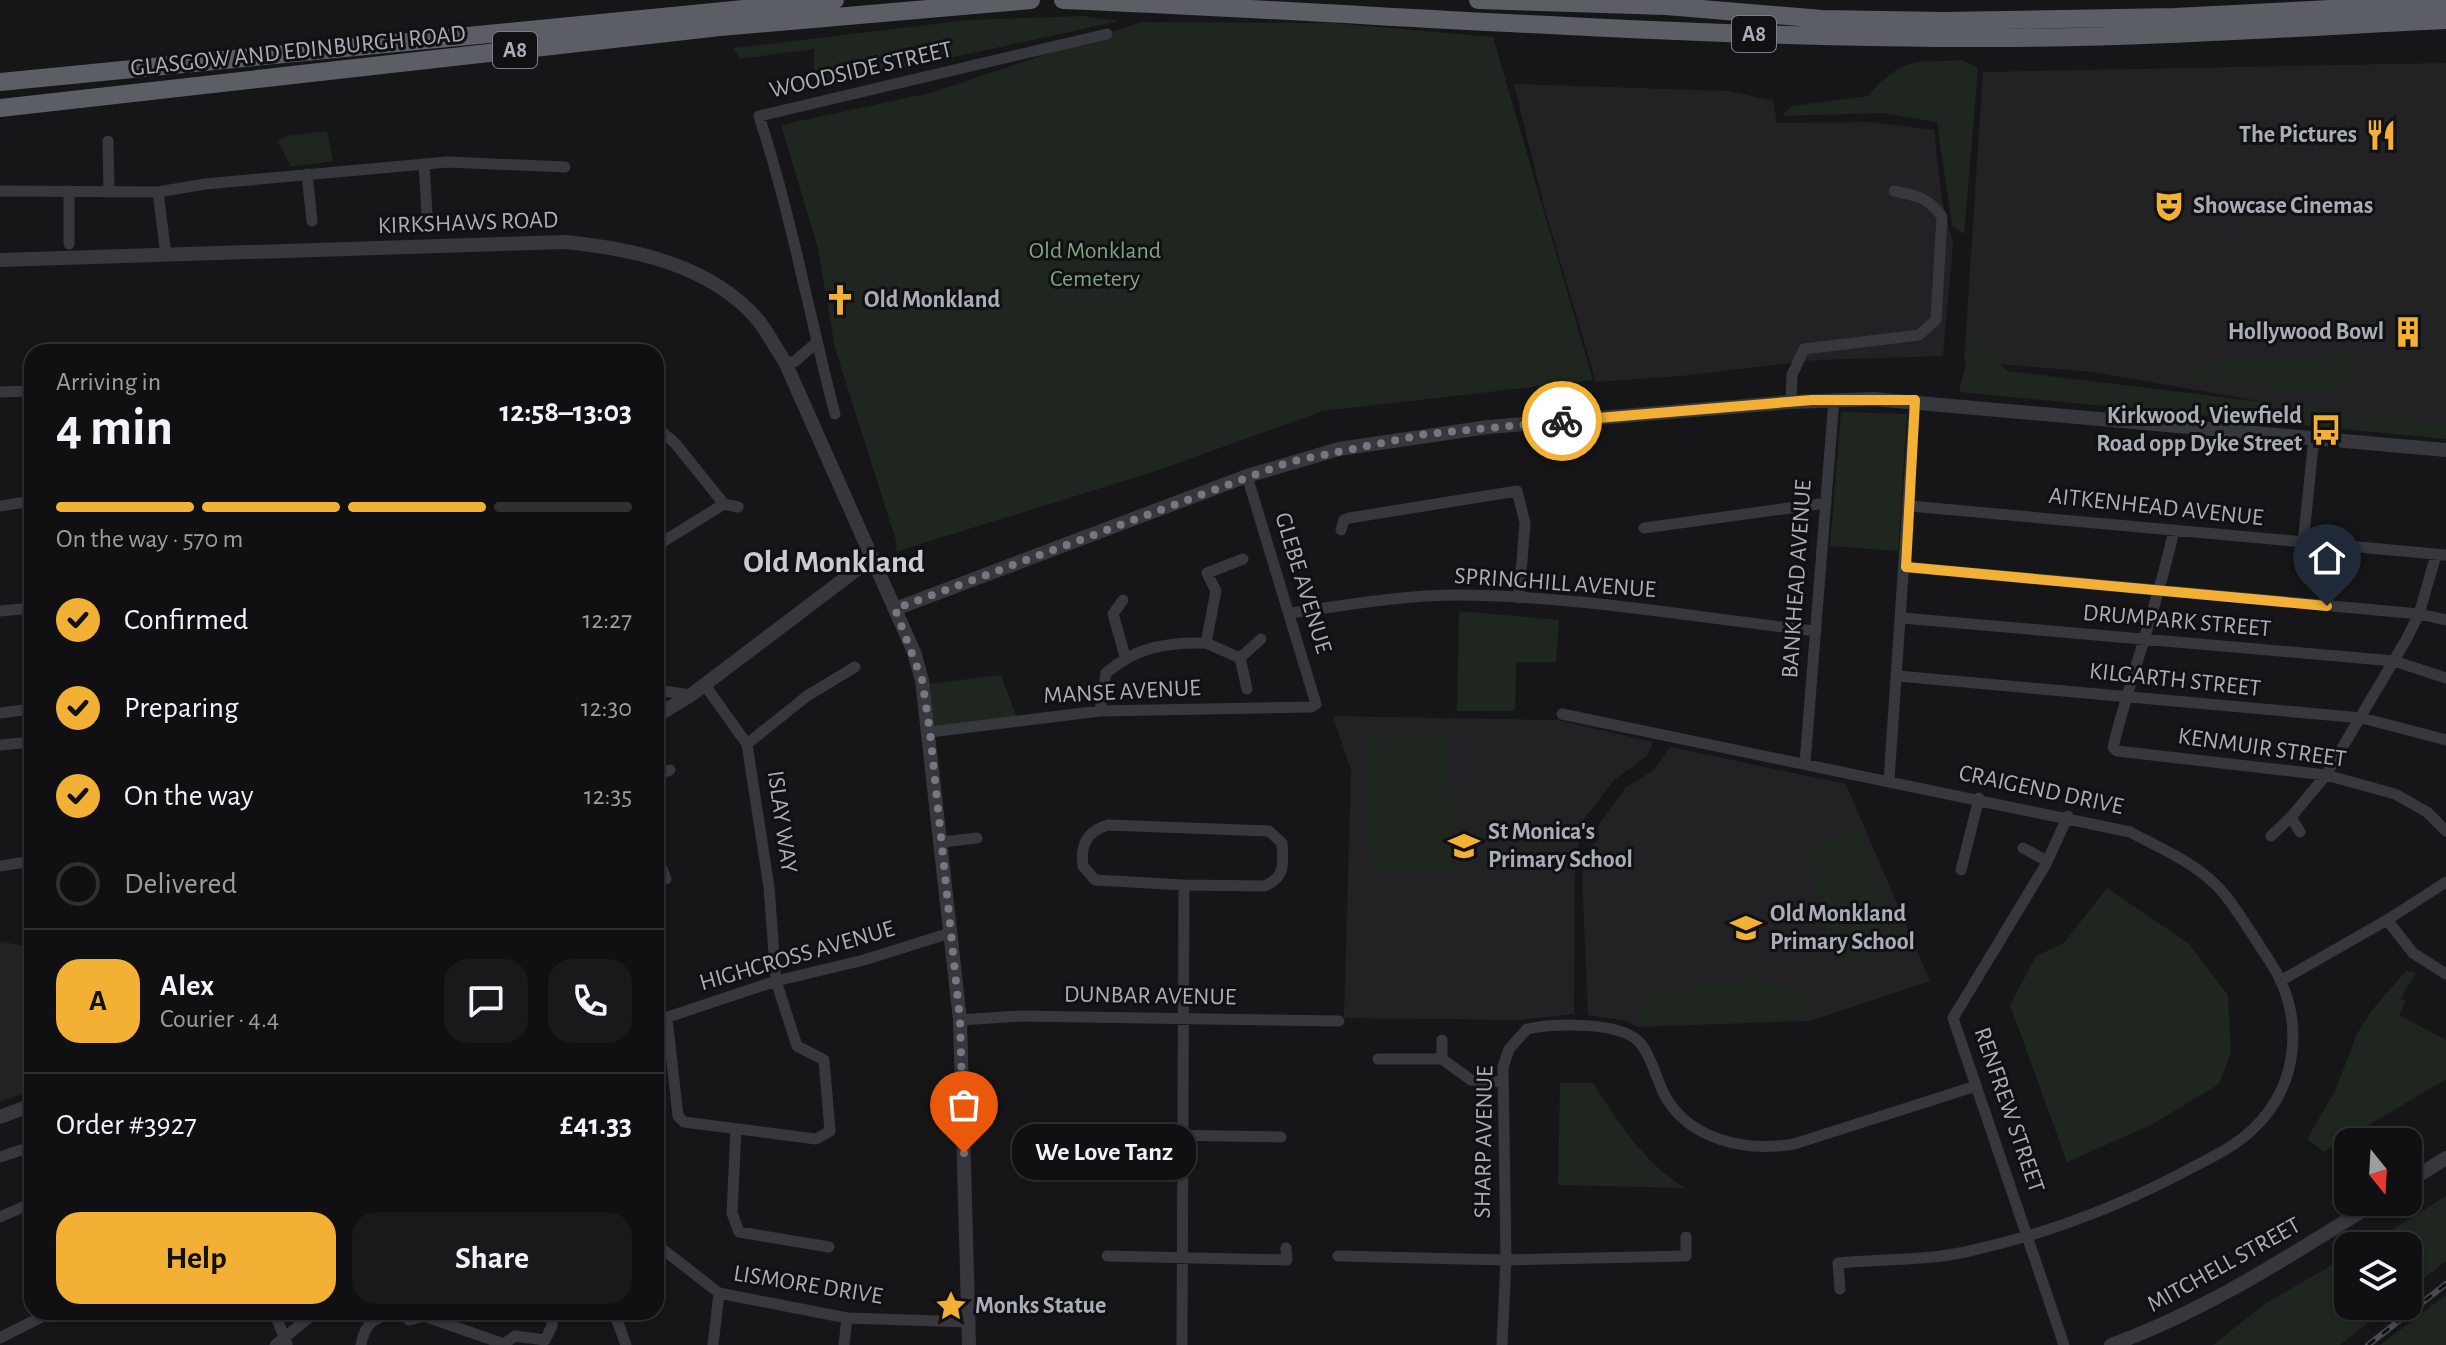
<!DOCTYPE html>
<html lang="en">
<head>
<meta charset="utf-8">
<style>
  body { margin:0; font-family:"Alegreya Sans",sans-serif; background:#19191b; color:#f1f3f6; height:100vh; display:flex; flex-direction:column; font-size:30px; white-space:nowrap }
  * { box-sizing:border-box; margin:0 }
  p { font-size:26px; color:#9c9d9f }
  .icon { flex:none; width:44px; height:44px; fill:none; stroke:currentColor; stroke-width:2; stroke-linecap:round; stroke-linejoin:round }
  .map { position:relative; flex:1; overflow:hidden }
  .panel { position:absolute; left:24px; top:344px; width:640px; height:976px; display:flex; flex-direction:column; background:#101012; border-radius:24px; box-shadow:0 2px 6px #0004,0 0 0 2px #303032 }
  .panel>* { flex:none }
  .needle { width:52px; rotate:162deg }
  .controls { position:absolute; left:2334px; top:1128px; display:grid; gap:16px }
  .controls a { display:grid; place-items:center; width:88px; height:88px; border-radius:16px; background:#101012; box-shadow:0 2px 6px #0004,0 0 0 2px #303032; font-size:40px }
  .pin { position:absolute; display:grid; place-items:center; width:68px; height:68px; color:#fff; margin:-82px -34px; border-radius:50% 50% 50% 0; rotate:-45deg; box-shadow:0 0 8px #0007 }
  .pin .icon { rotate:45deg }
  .courier { position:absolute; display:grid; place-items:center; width:80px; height:80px; margin:-40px; border:6px solid #f2b134; border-radius:50%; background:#fff; color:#222; box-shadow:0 2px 10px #0007 }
  .bubble { position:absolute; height:56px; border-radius:24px; background:#101012; box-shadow:0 2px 6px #0004,0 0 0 2px #303032; font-size:26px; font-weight:700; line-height:56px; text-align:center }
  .summary em { font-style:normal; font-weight:700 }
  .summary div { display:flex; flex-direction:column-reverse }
  .summary { display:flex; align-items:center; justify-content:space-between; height:136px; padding:0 32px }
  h1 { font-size:52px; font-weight:700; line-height:60px }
  .bar { display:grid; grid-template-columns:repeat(4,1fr); gap:12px 8px; align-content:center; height:96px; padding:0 32px }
  .bar i { height:10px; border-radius:6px; background:#303032 }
  .bar .on { background:#f2b134 }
  .bar p { grid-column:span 4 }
  .line { display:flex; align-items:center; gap:20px; padding:0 32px; border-top:2px solid #303032 }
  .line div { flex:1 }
  .round { display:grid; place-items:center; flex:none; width:84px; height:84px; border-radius:24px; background:#19191b }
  ol { padding:0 32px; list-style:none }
  li { display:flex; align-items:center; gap:24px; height:88px }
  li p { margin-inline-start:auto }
  li .icon { padding:8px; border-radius:50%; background:#f2b134; color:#111; stroke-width:4 }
  li:last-child { color:#9c9d9f }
  li i { width:44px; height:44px; border:4px solid #303032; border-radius:50% }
  .button { display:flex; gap:16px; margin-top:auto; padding:16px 32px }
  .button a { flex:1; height:92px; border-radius:24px; background:#f2b134; color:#111; font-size:32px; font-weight:700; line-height:92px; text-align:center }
  .button a+a { background:#19191b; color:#f1f3f6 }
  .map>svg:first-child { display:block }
  .built { fill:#222225 }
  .green { fill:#1e261f }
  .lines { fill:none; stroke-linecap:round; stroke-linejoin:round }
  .minor { stroke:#37383d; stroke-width:11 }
  .tertiary { stroke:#37383d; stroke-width:14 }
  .trunk { stroke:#5b5e65; stroke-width:18 }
  .rail-casing { stroke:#4a4c52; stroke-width:6 }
  .rail { stroke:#111113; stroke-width:3; stroke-dasharray:9; stroke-linecap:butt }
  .done { stroke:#757880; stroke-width:8; stroke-dasharray:0 14.4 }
  .route { stroke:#f2b134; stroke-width:10 }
  .labels { text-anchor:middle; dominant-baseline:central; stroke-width:6; stroke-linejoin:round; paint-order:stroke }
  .shield { fill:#111113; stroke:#7b7e86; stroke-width:2 }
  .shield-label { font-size:22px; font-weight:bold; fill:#a8adb8 }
  .street-label { font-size:24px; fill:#a8adb8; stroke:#111113 }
  .poi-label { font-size:24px; font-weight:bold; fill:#a8adb8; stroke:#111113; text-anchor:start }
  .park-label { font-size:24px; fill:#7fa381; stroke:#111113 }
  .district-label { font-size:32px; font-weight:bold; fill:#c9ccd4; stroke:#111113 }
</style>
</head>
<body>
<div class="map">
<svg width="2446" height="1345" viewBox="0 0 2446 1345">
  <rect width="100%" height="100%" fill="#161618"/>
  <path class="built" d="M2446 63V424L2288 406 2092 372 1964 361 1983 72Z
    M1514 84 1729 91 1773 101 1777 123 1872 122 1934 130 1942 200 1953 243 1943 356 1817 360 1681 376 1596 382 1545 210Z
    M1333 716 1556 720 1653 742 1648 755 1614 780 1581 823 1575 870 1574 1014 1520 1020 1344 1018 1351 770Z
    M1670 747 1846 784 1930 981 1810 1021 1637 1027 1627 1021 1588 1015 1582 875 1589 847 1599 839 1598 826 1625 788 1655 769Z
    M0 941 32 948V1090L0 1102Z"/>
  <path class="green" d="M1084 16 1119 21 826 85 814 69V49L740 59 734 48 968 20Z
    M1141 22 1333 23 1493 37 1593 380 1323 411 1156 471 895 552 897 544 835 348 818 248 781 125 934 92Z
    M1963 60 1978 68 1964 234 1952 226 1937 122 1883 113 1782 116 1792 106 1868 96C1904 56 1912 63 1963 60Z
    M327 131 333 161 291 167 278 141 286 136Z
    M1973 334 2007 371 2446 424V439L1959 392Z
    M2354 355 2349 377 2326 395 2191 380 2190 364Z
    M1841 412 1907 414 1898 551 1830 546Z
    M1459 611 1559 620 1556 662H1516L1515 711H1457Z
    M1001 675 1017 718 933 727 928 684Z
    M1449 735 1453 871 1371 874 1367 737Z
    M1857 827 1904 937 1846 962 1799 852Z
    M2107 888 2188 943 2228 995 2231 1053 2219 1084 2151 1125 2067 1162 2010 1005 2036 956 2064 943Z
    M2406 971 2416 973 2401 998 2405 1001 2399 1015 2446 1040V1079L2324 1152 2307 1139 2335 1091 2357 1034 2372 1010Z
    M1761 979 1808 994 1818 1008 1799 1020 1639 1024 1646 991Z
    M1560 1083H1593C1619 1123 1644 1163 1685 1188L1558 1185Z
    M2446 1196V1261L2408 1291V1246H2366Z
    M2348 1256V1306H2389L2340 1345H2213L2266 1303Z
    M2446 1295V1345H2380Z"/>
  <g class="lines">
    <path class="minor" d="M108 141 109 192
      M424 164 427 215
      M307 174 312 221
      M0 191 158 192 166 255
      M69 191V244
      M158 192 205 184 447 162 565 167
      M785 362H794L816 343
      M0 392 32 391
      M1791 402 1792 375 1804 349 1919 335 1936 320 1942 217C1930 198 1915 195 1894 191
      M835 414C809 315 791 214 759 116L1107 34
      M656 427 675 443 724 504
      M0 506 32 501
      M1910 506 2446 555
      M1644 528 1826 503
      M1341 530 1344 520 1349 518 1517 491 1525 523 1519 598
      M2174 530C2158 604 2131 674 2113 747L2117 751 2326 775 2395 794 2427 812 2446 831
      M2303 544 2314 437
      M656 546 724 504 738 507
      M1906 567 2419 614 2446 620
      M1123 600 1113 614 1125 656
      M0 611 32 608
      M1290 613C1346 605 1403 595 1459 595 1578 596 1698 618 1816 631
      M1902 618 2394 661 2446 678
      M1206 643 1240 658 1247 689
      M1240 658 1261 639
      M1898 676 2362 718 2446 740
      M656 690 691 695
      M1100 711 1106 673C1136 647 1167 642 1206 643L1216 591 1207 573 1243 559
      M0 713 32 709
      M1562 714 2130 832C2162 849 2201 865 2225 895 2241 915 2254 938 2269 960 2305 1014 2301 1084 2252 1130 2234 1147 2212 1157 2191 1168 2119 1207 2044 1235 1965 1252 1924 1261 1879 1259 1838 1263L1840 1289
      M930 732 1100 711 1311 707 1316 704 1247 476
      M747 744 807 696 855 667
      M0 745 32 742
      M1805 763 1834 399
      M656 775 670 770
      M1889 780 1915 400
      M2300 832 2291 817 2326 775 2406 640 2419 614 2436 555
      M2271 836 2291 817
      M942 842 977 838
      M2023 848 2047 861
      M656 854 666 879
      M0 866 32 861
      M1961 870 1979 798
      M2387 920 2413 953 2446 974
      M2282 980 2387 920 2446 882
      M667 1018 678 1116 684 1122 816 1139 830 1131 824 1060 797 1046 776 981 769 887 747 744 704 684
      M960 1020 1020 1016 1339 1021
      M656 1021 776 981 864 960 950 933
      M1442 1040V1059
      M1378 1059H1442L1471 1080 1502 1082
      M736 1129 732 1213 739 1232 829 1247
      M1098 1134 1281 1137
      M0 1157 21 1150 32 1152
      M0 1217 32 1203
      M656 1244 719 1293 847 1318 969 1322
      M1107 1256 1287 1260 1286 1248
      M1338 1256 1506 1260 1686 1256V1237
      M274 1312 287 1344
      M402 1312 409 1320 424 1316 504 1344 515 1336 545 1340 552 1326 553 1312
      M614 1312 626 1345
      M0 1338 51 1312
      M275 1345 316 1312
      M361 1345C365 1321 375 1318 397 1312
      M713 1345 719 1293
      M844 1345 847 1318
      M1182 1345 1184 885 1095 880 1083 866C1080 845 1087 831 1108 825L1269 831 1282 843C1283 863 1286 878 1264 886L1184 885
      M1502 1345 1506 1260 1503 1067 1509 1049 1527 1029C1554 1023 1623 1021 1641 1044 1652 1058 1656 1078 1664 1094 1689 1141 1747 1152 1794 1144L1976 1086
      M2064 1345 1953 1018 2045 866 2068 816"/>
    <path class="tertiary" d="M0 260 566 242C634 249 711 265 758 320 768 333 776 348 785 362L914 652 922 680 960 1020 969 1345
      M895 609 1247 476 1339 449 1488 427 1791 402 1874 399 2446 450
      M656 716 691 695 872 558
      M0 1117 32 1105
      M2408 1182 2446 1158
      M2111 1345C2206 1311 2291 1255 2376 1202"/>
    <path class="trunk" d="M1063 0C1380 13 1697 40 2015 38 2159 37 2302 27 2446 20
      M1478 0 1666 6 1822 19 1944 21 2175 17 2446 3
      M0 82 835 0
      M0 108 720 27 1031 0"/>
    <defs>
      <path id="rail" d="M2368 1345 2446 1284"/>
    </defs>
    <use href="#rail" class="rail-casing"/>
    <use href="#rail" class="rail"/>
  </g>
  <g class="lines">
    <path class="done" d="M964 1153 960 1020 930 732 922 680 895 609 1289 462 1426 434 1562 421"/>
    <path class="route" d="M1562 421 1812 400H1915L1906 567 2327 606"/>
  </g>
  <defs>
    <symbol id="restaurant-bare" viewBox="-9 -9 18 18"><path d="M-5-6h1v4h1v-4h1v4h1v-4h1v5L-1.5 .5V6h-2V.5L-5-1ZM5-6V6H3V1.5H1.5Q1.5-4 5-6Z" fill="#f2b134" stroke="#111113" stroke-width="2.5" paint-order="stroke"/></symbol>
    <symbol id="theatre-bare" viewBox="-9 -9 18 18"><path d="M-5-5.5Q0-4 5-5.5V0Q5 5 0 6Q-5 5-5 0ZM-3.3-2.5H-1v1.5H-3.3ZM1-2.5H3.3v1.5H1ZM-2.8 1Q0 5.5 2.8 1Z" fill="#f2b134" stroke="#111113" stroke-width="2.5" paint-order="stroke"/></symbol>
    <symbol id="church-bare" viewBox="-9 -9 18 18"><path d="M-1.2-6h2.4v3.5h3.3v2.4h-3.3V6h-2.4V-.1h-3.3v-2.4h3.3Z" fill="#f2b134" stroke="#111113" stroke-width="2.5" paint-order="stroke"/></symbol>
    <symbol id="building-bare" viewBox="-9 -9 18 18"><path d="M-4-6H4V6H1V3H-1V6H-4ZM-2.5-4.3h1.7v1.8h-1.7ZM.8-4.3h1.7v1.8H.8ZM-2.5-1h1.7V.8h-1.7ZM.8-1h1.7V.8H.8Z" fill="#f2b134" stroke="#111113" stroke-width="2.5" paint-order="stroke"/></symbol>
    <symbol id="bus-bare" viewBox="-9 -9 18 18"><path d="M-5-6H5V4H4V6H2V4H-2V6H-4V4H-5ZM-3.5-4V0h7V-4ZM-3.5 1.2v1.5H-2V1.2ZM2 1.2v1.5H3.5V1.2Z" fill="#f2b134" stroke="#111113" stroke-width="2.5" paint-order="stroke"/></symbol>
    <symbol id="school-bare" viewBox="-9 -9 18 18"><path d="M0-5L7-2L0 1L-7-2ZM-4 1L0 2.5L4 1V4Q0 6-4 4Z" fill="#f2b134" stroke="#111113" stroke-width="2.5" paint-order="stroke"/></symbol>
    <symbol id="sight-bare" viewBox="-9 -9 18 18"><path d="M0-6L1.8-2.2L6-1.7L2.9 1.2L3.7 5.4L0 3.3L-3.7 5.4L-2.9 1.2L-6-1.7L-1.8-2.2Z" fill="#f2b134" stroke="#111113" stroke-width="2.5" paint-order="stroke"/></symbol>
  </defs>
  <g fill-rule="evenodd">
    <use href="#restaurant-bare" x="2359" y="113" width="44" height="44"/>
    <use href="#theatre-bare" x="2147" y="184" width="44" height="44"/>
    <use href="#church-bare" x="818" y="278" width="44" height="44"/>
    <use href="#building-bare" x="2386" y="310" width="44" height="44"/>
    <use href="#bus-bare" x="2304" y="408" width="44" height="44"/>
    <use href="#school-bare" x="1442" y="824" width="44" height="44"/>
    <use href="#school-bare" x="1724" y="906" width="44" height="44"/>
    <use href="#sight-bare" x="929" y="1284" width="44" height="44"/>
  </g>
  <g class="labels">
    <g class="shield">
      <rect x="1732" y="16" width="44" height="36" rx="6"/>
      <rect x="493" y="32" width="44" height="36" rx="6"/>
    </g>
    <g class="shield-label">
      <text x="1754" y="34">A8</text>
      <text x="515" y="50">A8</text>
    </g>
    <g class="street-label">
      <text transform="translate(298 51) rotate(-6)">GLASGOW AND EDINBURGH ROAD</text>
      <text transform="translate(861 70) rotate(-13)">WOODSIDE STREET</text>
      <text transform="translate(468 223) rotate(-2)">KIRKSHAWS ROAD</text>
      <text transform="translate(2156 507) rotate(6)">AITKENHEAD AVENUE</text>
      <text transform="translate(1797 579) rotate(-86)">BANKHEAD AVENUE</text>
      <text transform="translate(1303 583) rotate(73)">GLEBE AVENUE</text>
      <text transform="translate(1555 583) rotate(4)">SPRINGHILL AVENUE</text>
      <text transform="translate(2177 621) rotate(5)">DRUMPARK STREET</text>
      <text transform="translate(2175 680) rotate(6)">KILGARTH STREET</text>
      <text transform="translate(1122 692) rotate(-3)">MANSE AVENUE</text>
      <text transform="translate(2262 748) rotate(8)">KENMUIR STREET</text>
      <text transform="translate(2041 790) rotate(12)">CRAIGEND DRIVE</text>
      <text transform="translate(782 822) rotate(82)">ISLAY WAY</text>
      <text transform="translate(797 956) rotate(-16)">HIGHCROSS AVENUE</text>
      <text transform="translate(1150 996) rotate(1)">DUNBAR AVENUE</text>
      <text transform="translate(2009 1110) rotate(71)">RENFREW STREET</text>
      <text transform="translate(1484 1142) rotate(-89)">SHARP AVENUE</text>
      <text transform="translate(2224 1265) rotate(-29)">MITCHELL STREET</text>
      <text transform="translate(808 1285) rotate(9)">LISMORE DRIVE</text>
    </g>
    <g class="poi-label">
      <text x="2357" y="135" text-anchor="end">The Pictures</text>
      <text x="2193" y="206">Showcase Cinemas</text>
      <text x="864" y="300">Old Monkland</text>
      <text x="2384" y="332" text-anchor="end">Hollywood Bowl</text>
      <text x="2302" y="416" text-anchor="end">Kirkwood, Viewfield<tspan x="2302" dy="28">Road opp Dyke Street</tspan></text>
      <text x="1488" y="832">St Monica's<tspan x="1488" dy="28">Primary School</tspan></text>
      <text x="1770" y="914">Old Monkland<tspan x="1770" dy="28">Primary School</tspan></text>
      <text x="975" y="1306">Monks Statue</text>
    </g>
    <g class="park-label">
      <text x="1095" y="251">Old Monkland<tspan x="1095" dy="28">Cemetery</tspan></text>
    </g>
    <g class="district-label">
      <text x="834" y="562">Old Monkland</text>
    </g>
  </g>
</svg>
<div class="controls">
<a><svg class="needle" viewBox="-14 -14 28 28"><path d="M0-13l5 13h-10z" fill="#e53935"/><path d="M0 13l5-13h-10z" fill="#9c9d9f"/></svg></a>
<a><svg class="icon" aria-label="layers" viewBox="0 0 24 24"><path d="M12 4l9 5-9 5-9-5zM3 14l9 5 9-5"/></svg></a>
</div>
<div class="pin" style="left:964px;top:1153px;background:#ea580c"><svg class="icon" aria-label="bag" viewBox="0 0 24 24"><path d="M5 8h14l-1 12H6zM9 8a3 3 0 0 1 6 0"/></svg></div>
<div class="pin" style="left:2327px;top:606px;background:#1f2937"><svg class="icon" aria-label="home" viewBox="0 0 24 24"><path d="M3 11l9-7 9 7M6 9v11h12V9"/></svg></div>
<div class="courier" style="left:1562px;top:421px"><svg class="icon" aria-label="bike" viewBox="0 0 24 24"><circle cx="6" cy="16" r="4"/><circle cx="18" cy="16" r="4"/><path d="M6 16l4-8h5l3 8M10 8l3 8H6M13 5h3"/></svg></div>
<div class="bubble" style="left:1012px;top:1124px;width:184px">We Love Tanz</div>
<section class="panel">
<div class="summary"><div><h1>4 min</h1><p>Arriving in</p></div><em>12:58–13:03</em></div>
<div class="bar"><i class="on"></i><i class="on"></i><i class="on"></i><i></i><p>On the way · 570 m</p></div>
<ol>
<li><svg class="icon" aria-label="check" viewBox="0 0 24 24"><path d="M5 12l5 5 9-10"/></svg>Confirmed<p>12:27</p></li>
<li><svg class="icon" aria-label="check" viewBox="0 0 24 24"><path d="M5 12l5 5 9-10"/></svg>Preparing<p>12:30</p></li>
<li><svg class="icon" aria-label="check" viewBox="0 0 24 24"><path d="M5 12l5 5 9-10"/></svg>On the way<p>12:35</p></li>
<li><i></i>Delivered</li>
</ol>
<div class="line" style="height:144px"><b class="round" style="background:#f2b134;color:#111">A</b><div><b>Alex</b><p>Courier · 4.4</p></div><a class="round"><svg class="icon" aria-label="chat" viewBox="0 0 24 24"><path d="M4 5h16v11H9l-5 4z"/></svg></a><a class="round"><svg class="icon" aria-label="phone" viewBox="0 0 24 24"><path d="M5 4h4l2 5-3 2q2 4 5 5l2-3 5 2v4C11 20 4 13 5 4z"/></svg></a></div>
<div class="line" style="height:104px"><div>Order #3927</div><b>£41.33</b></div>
<div class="button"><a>Help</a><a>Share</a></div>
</section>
</div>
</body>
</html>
